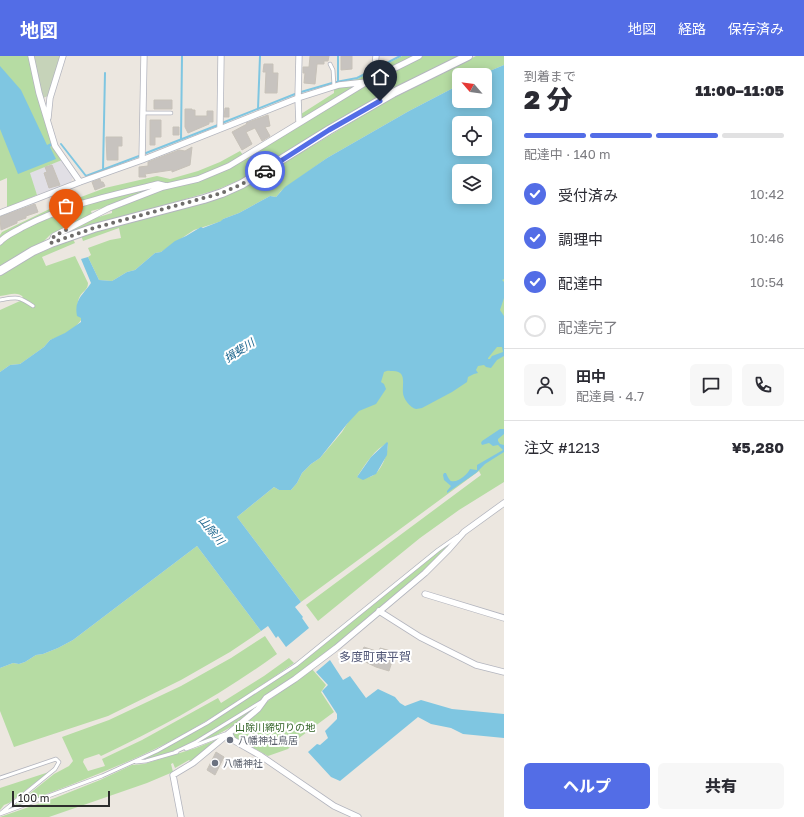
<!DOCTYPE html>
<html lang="ja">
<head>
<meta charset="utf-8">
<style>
  body { margin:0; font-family:"Golos Text","Noto Sans JP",sans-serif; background:#f7f7f7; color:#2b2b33; height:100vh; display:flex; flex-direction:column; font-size:15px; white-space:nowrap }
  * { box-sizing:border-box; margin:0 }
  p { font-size:13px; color:#7c7c81 }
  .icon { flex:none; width:22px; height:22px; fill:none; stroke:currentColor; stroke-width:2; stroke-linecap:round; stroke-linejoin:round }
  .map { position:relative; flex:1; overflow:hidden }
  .drawer { display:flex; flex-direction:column; background:#fff; width:300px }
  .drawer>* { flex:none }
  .needle { width:26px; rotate:298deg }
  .controls { position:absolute; left:452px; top:12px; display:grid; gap:8px }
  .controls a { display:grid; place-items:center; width:40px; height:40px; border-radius:6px; background:#fff; box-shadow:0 2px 10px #0003; font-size:20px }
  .scale { position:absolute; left:12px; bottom:10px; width:98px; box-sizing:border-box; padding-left:4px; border:2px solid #2c2c2c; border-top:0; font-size:11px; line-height:14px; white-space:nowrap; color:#2c2c2c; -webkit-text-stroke:3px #fff; paint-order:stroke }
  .pin { position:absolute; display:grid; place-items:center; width:34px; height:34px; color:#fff; margin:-41px -17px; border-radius:50% 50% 50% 0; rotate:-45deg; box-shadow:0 0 4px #0007 }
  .pin .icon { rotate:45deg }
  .courier { position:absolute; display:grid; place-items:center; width:40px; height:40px; margin:-20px; border:3px solid #536de6; border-radius:50%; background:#fff; color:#222; box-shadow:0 1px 5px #0007 }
  .overview em { font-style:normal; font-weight:800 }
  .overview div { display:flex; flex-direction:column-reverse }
  .overview { display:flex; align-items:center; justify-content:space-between; height:68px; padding:0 20px }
  h1 { font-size:26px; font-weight:800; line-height:30px }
  .bar { display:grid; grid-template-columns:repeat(4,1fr); gap:6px 4px; align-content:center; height:48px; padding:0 20px }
  .bar i { height:5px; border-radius:3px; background:#e1e1e2 }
  .bar .active { background:#536de6 }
  .bar p { grid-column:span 4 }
  .line { display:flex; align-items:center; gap:10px; padding:0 20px; border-top:1px solid #e1e1e2 }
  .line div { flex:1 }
  .round { display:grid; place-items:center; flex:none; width:42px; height:42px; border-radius:6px; background:#f7f7f7 }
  ol { padding:0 20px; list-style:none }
  li { display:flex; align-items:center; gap:12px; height:44px }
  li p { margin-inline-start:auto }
  li .icon { padding:4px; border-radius:50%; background:#536de6; color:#fff; stroke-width:4 }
  li:last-child { color:#7c7c81 }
  li i { width:22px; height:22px; border:2px solid #e1e1e2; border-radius:50% }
  .cta { display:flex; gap:8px; margin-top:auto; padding:8px 20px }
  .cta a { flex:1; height:46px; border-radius:6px; background:#536de6; color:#fff; font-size:16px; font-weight:800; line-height:46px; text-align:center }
  .cta a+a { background:#f7f7f7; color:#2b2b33 }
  header { display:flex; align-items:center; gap:24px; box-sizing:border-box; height:56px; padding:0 20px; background:#536de6; color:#fff }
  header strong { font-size:19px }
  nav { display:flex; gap:22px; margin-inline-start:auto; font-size:14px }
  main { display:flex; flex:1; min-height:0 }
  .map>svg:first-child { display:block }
  .industrial { fill:#e1dfe5 }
  .green { fill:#b6dca3; fill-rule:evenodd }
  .cemetery { fill:#c6d3b9 }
  .water { fill:#7fc6e1; fill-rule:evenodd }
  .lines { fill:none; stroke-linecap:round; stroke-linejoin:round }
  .stream { stroke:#7fc6e1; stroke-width:2 }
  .building { fill:#c7c3bf; stroke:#c7c2b9 }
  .lane-casing { stroke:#b3b5be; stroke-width:4.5 }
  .street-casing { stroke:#b3b5be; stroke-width:7 }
  .secondary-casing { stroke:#b3b5be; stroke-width:10 }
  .lane { stroke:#fff; stroke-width:3 }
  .street { stroke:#fff; stroke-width:5.5 }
  .secondary { stroke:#fff; stroke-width:8 }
  .done { stroke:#6f6d6b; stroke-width:4; stroke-dasharray:0 7.2 }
  .route { stroke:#536de6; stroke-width:5 }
  .worship-dot { fill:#6b7280; stroke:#fff; stroke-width:1.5 }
  .labels { text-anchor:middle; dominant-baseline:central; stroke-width:4; stroke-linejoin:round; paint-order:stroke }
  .park-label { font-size:10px; fill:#2f6123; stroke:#fff }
  .worship-label { font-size:10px; fill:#5b616d; stroke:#fff; text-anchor:start }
  .water-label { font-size:11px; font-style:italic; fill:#1d668e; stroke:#fff }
  .quarter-label { font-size:12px; fill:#515777; stroke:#fff }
</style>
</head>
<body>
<header>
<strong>地図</strong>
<nav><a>地図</a><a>経路</a><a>保存済み</a></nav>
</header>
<main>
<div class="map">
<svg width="504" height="761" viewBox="0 0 504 761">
  <rect width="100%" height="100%" fill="#ece7e0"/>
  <path class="industrial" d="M62 104 73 121 71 126 37 139 29 117Z"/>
  <path class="green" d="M0 0H29L62 104 30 117 37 139 7 152V122L0 125Z
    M402 0H414L385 14 382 15 380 12Z
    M423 0H459L240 124 216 134 67 178 66 176 92 163 112 157V154L161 134 215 118 355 35Z
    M476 0H504V9L480 19H459V29L409 55 327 102 281 135 276 141 270 140 239 157 223 163 222 165 194 174 161 196 155 197 135 214 127 216 112 225 99 224 88 201 91 199 88 192 110 184 121 182 119 172 83 185 81 179 191 150 222 141 245 130 269 116 387 45Z
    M374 15V20L370 23 341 26 357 23Z
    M358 28 303 63 301 62V58L334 37V33Z
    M240 95 243 99 216 113 198 120 66 151 0 184V179L2 176 62 147 63 150 65 149V147L105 132 157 120 170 123 198 115 220 106Z
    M159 130 114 149 91 155 92 158 51 178 40 189 0 211V190L6 183 34 168 94 146Z
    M73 183 75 187 42 201 46 210 75 200 88 227C88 234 83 235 80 240 76 247 77 257 82 263L77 269 71 274 61 280 50 284 44 291 23 306 20 308 10 309 0 316V254L20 245 23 241C18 235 8 239 0 240V220L32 200Z
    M504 218V426L459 454 420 482 318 565 306 549 481 419 479 415 301 546 237 461 274 431 279 434H291L297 427 302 417 311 408 320 402 342 376 350 363 373 321ZM388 387C388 397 382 415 372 420 368 422 362 422 357 421 365 409 375 392 388 387Z
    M449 487 450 489 426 514 335 590 300 617 252 650 196 684 176 694 145 704 144 703 207 669 296 611Z
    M197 490 261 575 230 596 181 624 108 660 14 691 0 655V612L13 607 19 608 25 606 36 599 43 598 58 592 73 584Z
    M265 580 277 598C222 638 163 671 101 700L99 698 84 703 83 706 88 715 105 710 102 703 142 684 218 642 221 647 264 620 289 602 294 607C250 638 204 669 155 693 109 715 61 733 14 750L54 718 69 710 73 705 62 681 109 664 181 630 231 602Z
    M312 613 326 629 321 636 334 656 299 682 288 693 268 700 232 680V678L253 656Z
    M259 649C237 668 223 678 196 688Z
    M218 683V684L191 706 189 704 175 712 173 707 171 708 173 716 147 727 49 761H0L55 742 100 724 132 709 144 708 196 692Z
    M49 716 9 747 4 749 0 754V732Z"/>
  <path class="cemetery" d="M33 0H61L48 40 43 42Z"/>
  <path class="water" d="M504 9V223L502 224 504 226V242L500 254 504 260V300L497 304 491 312 486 311 484 309 478 310 476 314 478 317 474 318 468 321 467 326 452 336 422 352C421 352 418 353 416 353 410 352 403 342 403 337 402 328 407 315 393 315 389 315 388 314 384 316L381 326 384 328 386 333 376 348 359 355 347 368 320 402 311 408 302 417 297 427 291 434H279L274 431 237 461 301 546 295 551 303 561 302 562 309 572 286 591 278 580 276 582 268 570 261 575 197 490 73 584 58 592 43 598 36 599 25 606 19 608 13 607 0 612V316L10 309 20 308 44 291 50 284 65 277 81 266V262L77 260C74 244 82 240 91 227L81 203 88 201 99 224 112 225 127 216 135 214 155 197 161 196 175 185 186 180 201 171 203 172 221 165 223 163 239 157 270 140 276 141 285 131 327 102 409 55 459 29V45H485V19H480ZM459 67H485V93H459ZM459 115H485V141H459ZM497 291H502L503 296 492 300 490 303H488V302Z
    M0 10 21 34 47 89 51 87 52 89 50 91 56 103 18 118 0 73Z
    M500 373H504V378L498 383V385L500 388 504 389V396L485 408 476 417 447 437V435L451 430 444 424 443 419 444 417H446C447 419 449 424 451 425 458 427 468 418 470 413L477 414V409L503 394 498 389 493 390 489 387 482 389 481 387 482 385Z
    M387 386 388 387 387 399 376 418 363 424 357 421 371 401Z
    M330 604 343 624 350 620 366 642 378 633 395 641 400 647 405 650 421 644 452 653 504 658V682L463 678 451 672 431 668 418 661 340 725 331 721 308 696 317 688 320 689 328 682 325 675 337 663V658L322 635 328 629 316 616Z"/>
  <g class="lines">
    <path class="stream" d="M379 11 400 0
      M336 26 357 22 373 14
      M338 26V0
      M301 36 332 27
      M258 53 260 0
      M222 67 295 38
      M181 83 182 0
      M61 88 86 120 139 100
      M146 97 218 69
      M103 114 105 17"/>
  </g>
  <path class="building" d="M310 0H329L328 5H324V8H317L315 28 304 27 305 17H303V11H309Z
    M341 0H352V13L341 14Z
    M264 8H273V17H278L277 37H265L266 16H263Z
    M154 44H172V53H154Z
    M225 52H229V61H224Z
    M185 53H192V54H195V60H207V55H213V66H209V68L188 77 185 71Z
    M268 59 270 70 265 71 270 80 262 85 255 72 246 76 252 88 242 94 232 76 247 68 246 67Z
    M150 64H161V81H155V89H150Z
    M173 71H179V79H173Z
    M106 81H122V90H118V104H107Z
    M192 91 190 109 172 116V114L145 118 146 121H139V111L148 110V106L179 94 185 95Z
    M52 109 60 129 49 132 44 117 47 116 45 111Z
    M100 123 101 126H103L105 130 95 134 92 126Z
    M35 148 38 156 26 160V162L17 165V167L1 174 0 161Z
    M364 591 379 596 380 592 395 596 389 615 376 611 359 603Z
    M216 696 224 701 215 719 207 714Z"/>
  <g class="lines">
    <defs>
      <path id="lane" d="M330 8 333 14 334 30
        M143 57H171
        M0 244C17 241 18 240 33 250
        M186 693 225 678
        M175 696 196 686 261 646
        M136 706 146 705 177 696
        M0 722 56 703 59 706 55 713 1 757
        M0 758 102 720 157 695 207 667 296 609 438 494 458 480"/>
      <path id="street" d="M31 0 39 37 55 90 80 126
        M299 0 298 42 299 67
        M376 0 375 10 379 20
        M48 62 50 42 63 0
        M220 73 221 0
        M142 104 144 0
        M0 157 80 126 142 104 298 42 339 29 367 26 419 0
        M0 186C6 179 15 176 23 171 65 149 112 139 158 128L166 130
        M51 187 54 180 109 152 163 131 198 123 229 110 365 27
        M425 538 504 562
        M379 555 420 581 476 609 504 616
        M229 677 233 684 261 700 334 750 358 761
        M181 761 173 719 193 707 258 653 266 642 295 623 336 592 425 517 449 493 464 476 504 447"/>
      <path id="secondary" d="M0 215 33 195 51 187 94 172 204 143 222 137 242 128 329 74 393 37 468 0"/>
    </defs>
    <use href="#lane" class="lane-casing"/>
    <use href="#street" class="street-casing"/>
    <use href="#secondary" class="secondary-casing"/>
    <use href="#lane" class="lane"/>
    <use href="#street" class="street"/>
    <use href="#secondary" class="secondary"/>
  </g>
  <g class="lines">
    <path class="done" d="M66 174 54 180 51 187 94 172 222 137 242 128 265 115"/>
    <path class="route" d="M265 115 329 74 380 45"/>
  </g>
  <g class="worship-dot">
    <circle cx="230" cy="684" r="4"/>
    <circle cx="215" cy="707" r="4"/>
  </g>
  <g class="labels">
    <g class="park-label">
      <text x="275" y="671">山除川締切りの地</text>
    </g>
    <g class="worship-label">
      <text x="238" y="684">八幡神社鳥居</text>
      <text x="223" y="707">八幡神社</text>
    </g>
    <g class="water-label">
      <text transform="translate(239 294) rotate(-33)">揖斐川</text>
      <text transform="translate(212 474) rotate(50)">山除川</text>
    </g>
    <g class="quarter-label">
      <text x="375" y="600">多度町東平賀</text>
    </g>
  </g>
</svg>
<div class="controls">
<a><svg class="needle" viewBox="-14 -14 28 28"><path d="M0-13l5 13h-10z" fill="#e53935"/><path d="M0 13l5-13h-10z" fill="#7c7c81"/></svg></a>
<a><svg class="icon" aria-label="locate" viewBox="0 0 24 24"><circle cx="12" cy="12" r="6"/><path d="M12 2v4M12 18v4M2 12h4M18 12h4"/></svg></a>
<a><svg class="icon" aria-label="layers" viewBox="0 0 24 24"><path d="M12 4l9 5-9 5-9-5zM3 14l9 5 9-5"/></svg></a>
</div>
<div class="scale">100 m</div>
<div class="pin" style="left:66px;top:174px;background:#ea580c"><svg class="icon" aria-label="bag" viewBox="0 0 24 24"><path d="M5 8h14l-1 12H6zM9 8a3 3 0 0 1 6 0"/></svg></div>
<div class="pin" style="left:380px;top:45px;background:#1f2937"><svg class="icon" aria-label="home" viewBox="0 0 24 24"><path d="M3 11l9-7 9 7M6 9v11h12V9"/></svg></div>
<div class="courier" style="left:265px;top:115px"><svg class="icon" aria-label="car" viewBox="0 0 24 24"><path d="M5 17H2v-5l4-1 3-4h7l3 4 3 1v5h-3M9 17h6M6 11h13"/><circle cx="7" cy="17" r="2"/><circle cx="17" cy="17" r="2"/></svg></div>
</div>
<section class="drawer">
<div class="overview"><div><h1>2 分</h1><p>到着まで</p></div><em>11:00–11:05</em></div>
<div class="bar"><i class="active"></i><i class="active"></i><i class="active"></i><i></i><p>配達中 · 140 m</p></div>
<ol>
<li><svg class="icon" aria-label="check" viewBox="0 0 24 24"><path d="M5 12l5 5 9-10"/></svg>受付済み<p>10:42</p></li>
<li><svg class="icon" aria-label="check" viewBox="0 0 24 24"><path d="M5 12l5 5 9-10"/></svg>調理中<p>10:46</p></li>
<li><svg class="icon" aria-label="check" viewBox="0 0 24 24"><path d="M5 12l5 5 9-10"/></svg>配達中<p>10:54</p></li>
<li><i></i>配達完了</li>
</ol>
<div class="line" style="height:72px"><a class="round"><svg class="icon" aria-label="person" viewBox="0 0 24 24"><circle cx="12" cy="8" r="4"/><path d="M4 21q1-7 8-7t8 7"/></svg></a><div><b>田中</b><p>配達員 · 4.7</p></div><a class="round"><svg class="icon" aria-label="chat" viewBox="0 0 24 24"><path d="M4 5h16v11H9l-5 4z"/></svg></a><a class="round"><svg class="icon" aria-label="phone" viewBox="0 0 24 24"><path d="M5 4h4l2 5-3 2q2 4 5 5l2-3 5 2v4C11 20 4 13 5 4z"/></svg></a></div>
<div class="line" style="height:52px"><div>注文 #1213</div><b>¥5,280</b></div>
<div class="cta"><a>ヘルプ</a><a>共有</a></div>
</section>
</main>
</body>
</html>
